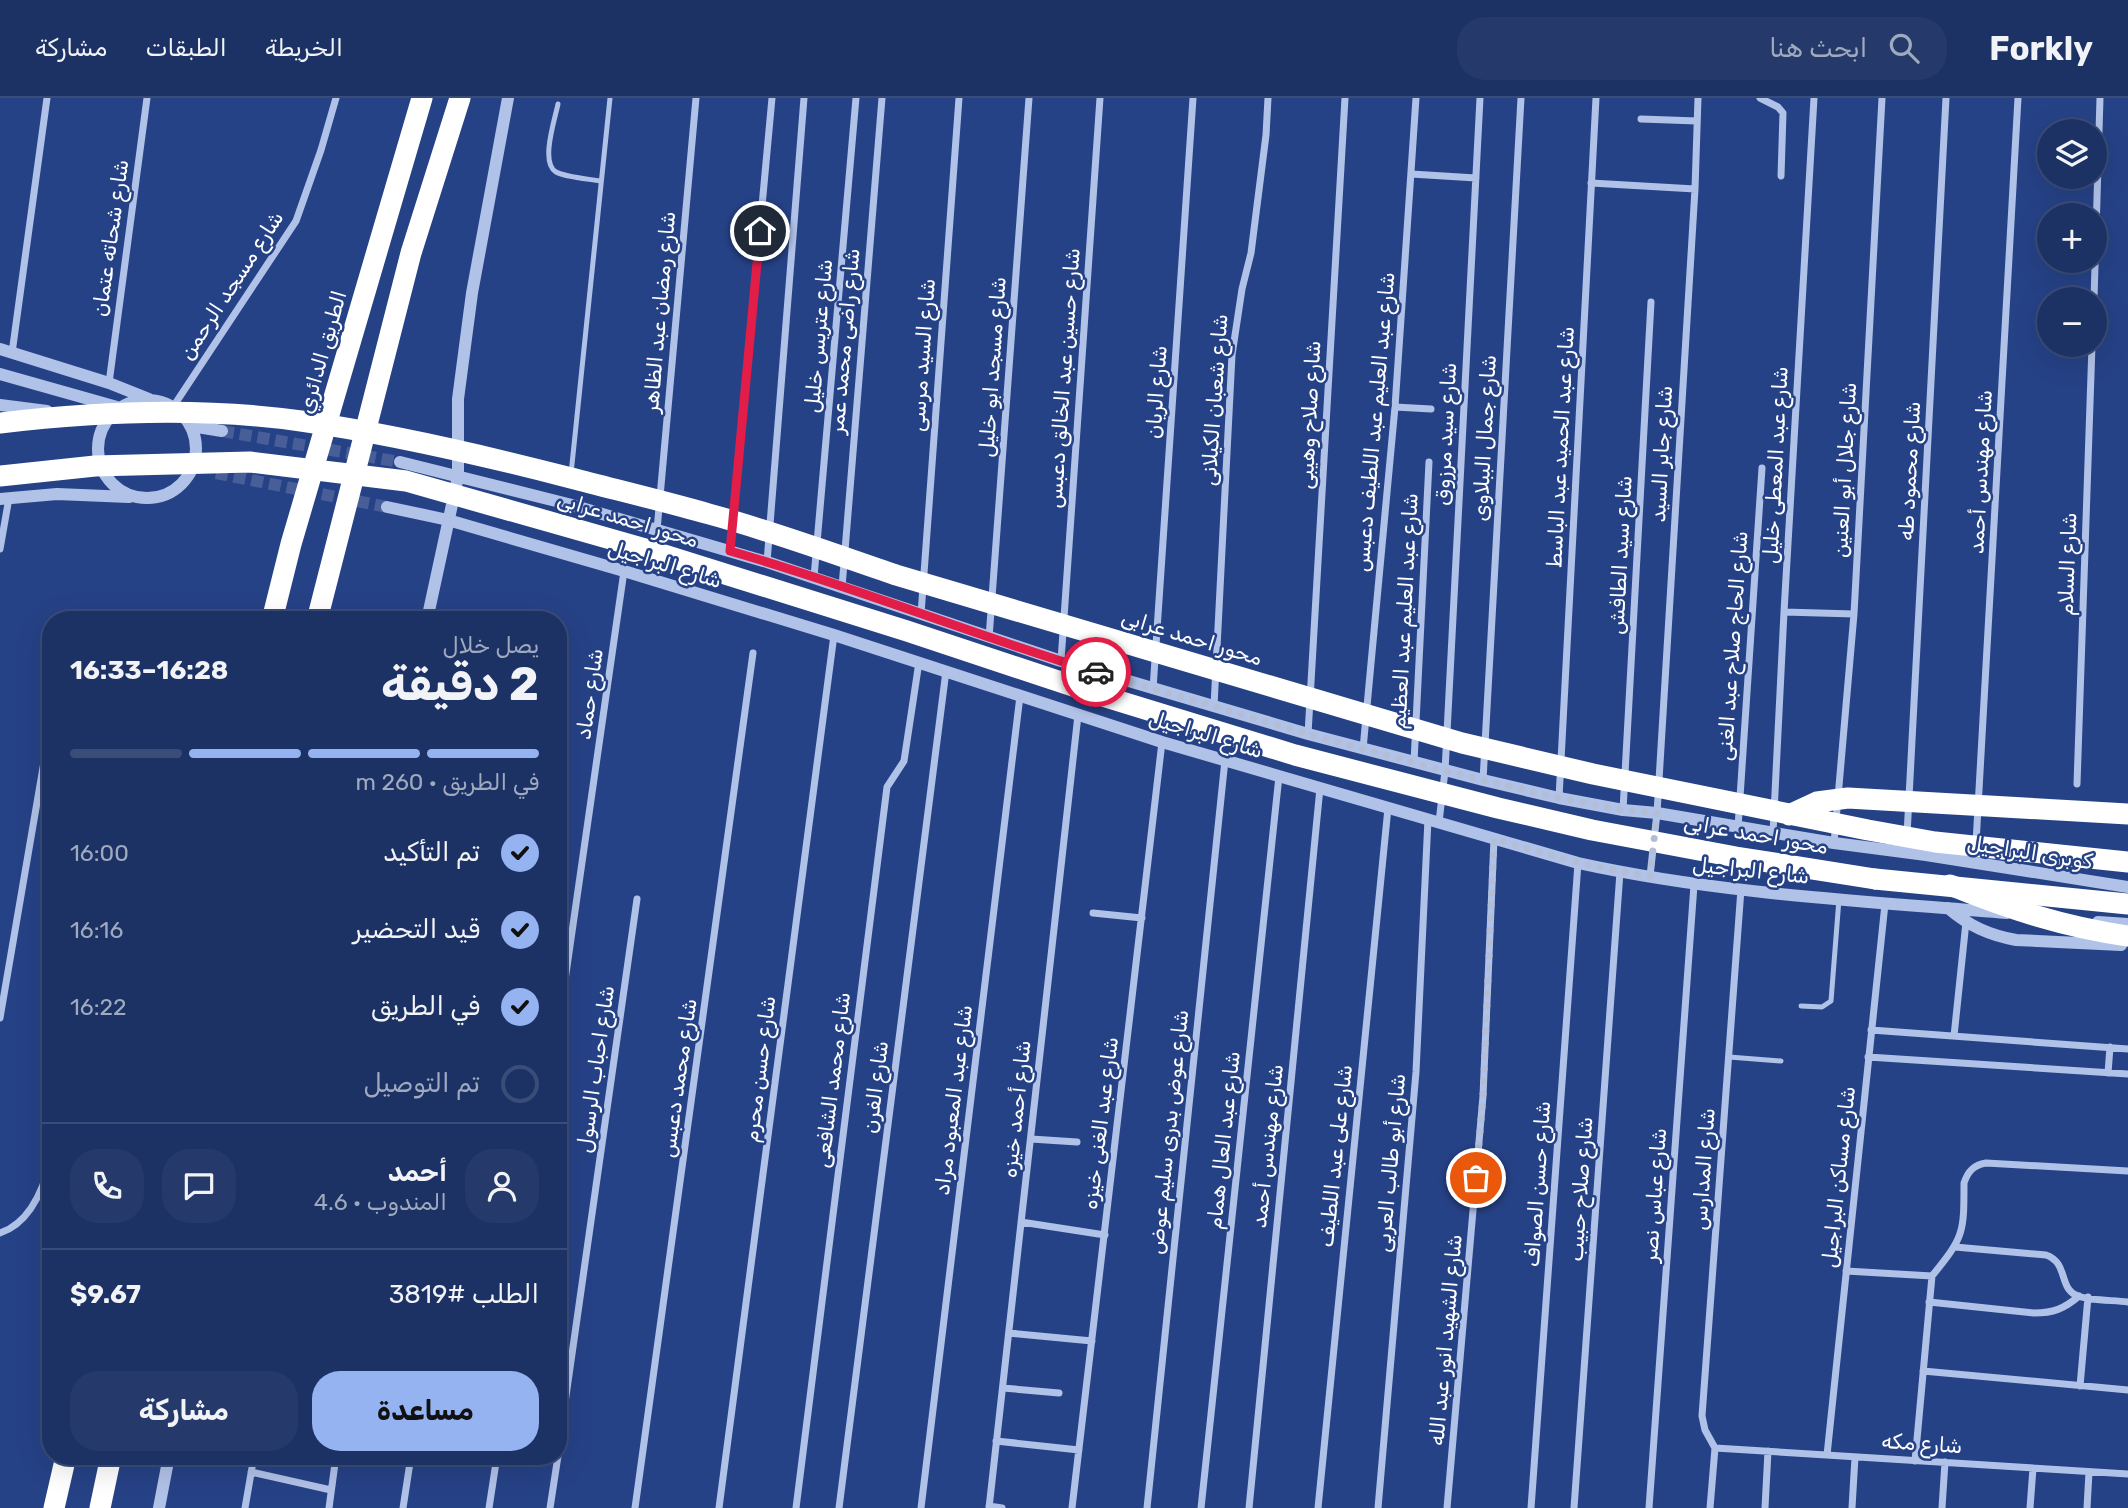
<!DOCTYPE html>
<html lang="ar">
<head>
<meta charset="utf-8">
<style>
  body { margin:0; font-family:Rubik,"Noto Naskh Arabic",sans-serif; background:#253a6a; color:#f1f3f6; direction:rtl; height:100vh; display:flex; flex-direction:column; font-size:26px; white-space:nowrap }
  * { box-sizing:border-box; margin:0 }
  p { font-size:23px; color:#a0aabf }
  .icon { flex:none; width:38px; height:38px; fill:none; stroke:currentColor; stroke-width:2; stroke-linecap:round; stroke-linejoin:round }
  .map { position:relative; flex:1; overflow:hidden; direction:ltr }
  .sheet { position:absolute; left:42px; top:513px; width:525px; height:854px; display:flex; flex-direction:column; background:#1c3264; border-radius:28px; box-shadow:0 7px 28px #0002,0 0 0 2px #3a4d78; direction:rtl }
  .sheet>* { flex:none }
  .fabs { position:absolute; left:2037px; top:21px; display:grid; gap:14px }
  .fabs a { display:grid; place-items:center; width:70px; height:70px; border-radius:50%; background:#1c3264; box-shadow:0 7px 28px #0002,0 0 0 2px #3a4d78; font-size:35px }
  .pin { position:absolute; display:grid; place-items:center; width:60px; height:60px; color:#fff; margin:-30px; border:4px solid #fff; border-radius:50%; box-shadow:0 2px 7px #0007 }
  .courier { position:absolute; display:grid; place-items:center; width:70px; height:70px; margin:-35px; border:5px solid #e11d48; border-radius:50%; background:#fff; color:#222; box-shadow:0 2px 9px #0007 }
  .overview em { font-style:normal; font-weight:700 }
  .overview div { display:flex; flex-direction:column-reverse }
  .overview { display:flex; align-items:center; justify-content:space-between; height:119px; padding:0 28px }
  h1 { font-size:46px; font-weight:700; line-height:52px }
  .bar { display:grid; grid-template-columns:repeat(4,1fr); gap:10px 7px; align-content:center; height:84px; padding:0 28px }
  .bar i { height:9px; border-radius:5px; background:#3a4d78 }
  .bar .active { background:#95b2f1 }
  .bar p { grid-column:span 4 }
  .line { display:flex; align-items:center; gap:18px; padding:0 28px; border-top:2px solid #3a4d78 }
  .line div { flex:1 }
  .round { display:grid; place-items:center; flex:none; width:74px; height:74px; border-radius:28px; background:#253a6a }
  ol { padding:0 28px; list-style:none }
  li { display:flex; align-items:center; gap:21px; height:77px }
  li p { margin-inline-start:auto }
  li .icon { padding:7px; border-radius:50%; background:#95b2f1; color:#111; stroke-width:4 }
  li:last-child { color:#a0aabf }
  li i { width:38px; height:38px; border:4px solid #3a4d78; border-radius:50% }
  .action { display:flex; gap:14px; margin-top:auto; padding:14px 28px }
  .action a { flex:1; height:80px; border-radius:28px; background:#95b2f1; color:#111; font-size:28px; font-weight:700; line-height:80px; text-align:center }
  .action a+a { background:#253a6a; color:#f1f3f6 }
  header { display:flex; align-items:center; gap:42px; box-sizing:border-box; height:98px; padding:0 35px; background:#1c3264; border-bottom:2px solid #3a4d78 }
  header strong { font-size:33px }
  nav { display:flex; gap:38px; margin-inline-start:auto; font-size:24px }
  .search { width:490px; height:63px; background:#253a6a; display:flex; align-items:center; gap:18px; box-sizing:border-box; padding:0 24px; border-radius:28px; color:#a0aabf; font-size:26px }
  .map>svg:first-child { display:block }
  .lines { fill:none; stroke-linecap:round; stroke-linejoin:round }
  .tertiary-tunnel { stroke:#475e98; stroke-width:12; stroke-dasharray:12 6; stroke-linecap:butt }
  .service { stroke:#b1c2e8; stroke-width:5 }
  .minor { stroke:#b1c2e8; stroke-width:7 }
  .tertiary { stroke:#b1c2e8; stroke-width:12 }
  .motorway { stroke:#fff; stroke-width:21 }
  .motorway-bridge { stroke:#fff; stroke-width:21 }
  .done { stroke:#b3bdd5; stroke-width:7; stroke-dasharray:0 12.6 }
  .route { stroke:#e11d48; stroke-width:9 }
  .labels { text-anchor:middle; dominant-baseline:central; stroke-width:5; stroke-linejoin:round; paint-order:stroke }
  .street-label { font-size:21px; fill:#fff; stroke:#264286 }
</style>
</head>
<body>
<header>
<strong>Forkly</strong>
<div class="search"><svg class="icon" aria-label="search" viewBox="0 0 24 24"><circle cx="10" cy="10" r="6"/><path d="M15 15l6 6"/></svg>ابحث هنا</div>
<nav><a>الخريطة</a><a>الطبقات</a><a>مشاركة</a></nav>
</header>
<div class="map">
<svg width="2128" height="1410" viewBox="0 0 2128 1410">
  <rect width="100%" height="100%" fill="#264286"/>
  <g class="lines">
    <path class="tertiary-tunnel" d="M222 333 400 364
      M216 375 387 409"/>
    <path class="service" d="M558 6C555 21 540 65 556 74 565 79 589 81 600 83
      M571 376 610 0
      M1801 908 1822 909 1831 903 1839 801
      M1729 959 1781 963"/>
    <path class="minor" d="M1760 0 1778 9 1783 15 1781 78
      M1641 21 1697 23
      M1411 76 1476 80
      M1591 85 1695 91
      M2094 201 2100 0
      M12 255 47 0
      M109 285 147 0
      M173 309 296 123 321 52 336 0
      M1395 309 1431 311
      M657 432 696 0
      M0 451 9 400
      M730 453 772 0
      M767 464 804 0
      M814 479 856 0
      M842 489 882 0
      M1784 514 1854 516
      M921 516 959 0
      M989 540 1029 0
      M1061 563 1100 0
      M1153 591 1193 0
      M1214 608 1232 257 1242 191 1251 155 1266 37 1268 0
      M1308 636 1345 0
      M1363 651 1395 309 1416 0
      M1414 664 1429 364
      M1483 682 1521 0
      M2077 686 2092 247
      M1559 700 1596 0
      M1623 712 1651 204
      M1439 724 1445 673 1480 0
      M1738 729 1762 370
      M1773 735 1784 514 1814 0
      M1907 737 1946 0
      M1834 745 1854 516 1882 0
      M1976 745 2018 0
      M1650 778 1657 715 1695 91 1698 0
      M1093 815 1142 820
      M0 920 51 623
      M558 931 624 473
      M1871 932 2128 951
      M1954 938 1966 824
      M1868 959 2128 976
      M2108 975 2110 949
      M1031 1041 1077 1044
      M1021 1124 1105 1137
      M0 1135C30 1125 44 1090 51 1061
      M1955 1149 2046 1157C2069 1165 2058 1191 2078 1198 2091 1203 2114 1202 2128 1204
      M1846 1173 1932 1178C1964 1139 1964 1135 1964 1085 1968 1073 1974 1067 1986 1065L2128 1073
      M1929 1204 2034 1215C2053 1215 2064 1211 2079 1198
      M1009 1235 1092 1243
      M1923 1273 2128 1292
      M2080 1288 2088 1199
      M1003 1290 1059 1295
      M996 1343 1079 1352
      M1715 1350 2128 1376
      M558 1354 637 801
      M1827 1357 1885 806
      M1915 1363 1932 1178
      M251 1374 331 1392
      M989 1408 1002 1410
      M245 1410 254 1358
      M329 1410 336 1358
      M403 1410 411 1358
      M489 1410 497 1358
      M550 1410 558 1358
      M635 1410 753 555
      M719 1410 834 537
      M796 1410 887 689 904 663 919 564
      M839 1410 946 573
      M921 1410 1020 598
      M989 1410 1078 617
      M1072 1410 1162 644
      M1147 1410 1225 662
      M1201 1410 1279 678
      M1249 1410 1320 690
      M1318 1410 1388 710
      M1378 1410 1416 974 1428 721
      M1447 1410 1483 998 1494 741
      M1531 1410 1578 765
      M1574 1410 1620 774
      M1649 1410 1694 787
      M1710 1410 1715 1350 1705 1332 1702 1318 1741 791
      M1765 1410 1768 1353
      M1852 1410 1855 1359
      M1942 1410 1945 1364
      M2030 1410 2033 1370
      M2087 1410 2089 1374"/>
    <path class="tertiary" d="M0 251 109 285 149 301
      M0 276 117 309
      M98 351a49 49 0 1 1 98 0a49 49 0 1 1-98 0Z
      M0 307 47 313
      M191 328 222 333
      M400 364 568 406 767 464 1061 563 1308 636 1483 682 1559 700 1623 712 1657 715 1834 745 1926 757 2128 789
      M0 401 57 396 129 399
      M387 409 448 422 624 473 834 537 1162 644 1578 765C1719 796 1864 803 2007 815
      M427 522 458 379V301L472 195 508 0
      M1948 810C1969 828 1989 837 2016 842L2121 847
      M2098 824 2128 826
      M159 1410 169 1358"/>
    <path class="motorway" d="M272 522 291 446 422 0
      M317 522 411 155 460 0
      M1875 781 2128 806
      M54 1410 66 1358
      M100 1410 111 1358"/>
    <path class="motorway-bridge" d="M0 325C99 313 202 309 301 323 392 336 482 357 571 380 617 392 663 403 709 416 772 433 834 456 896 477L1462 645 1593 676 1868 732 1935 744 2128 764
      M0 378 95 368 250 364 406 383 642 450 907 533 1109 600 1295 657 1498 710 1592 732 1736 759 1875 781
      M1789 717 1817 704 1848 700 2128 716
      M1950 787C2009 811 2064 829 2128 838"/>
  </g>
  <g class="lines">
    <path class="done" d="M1096 574 1308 636 1445 673 1559 700 1623 712 1657 715 1650 778C1597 771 1546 756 1494 741L1483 998 1476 1080"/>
    <path class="route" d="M760 133 730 453C853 488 973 537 1096 574"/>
  </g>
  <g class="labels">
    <g class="street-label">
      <text transform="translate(110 140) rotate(-82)">شارع شحاته عتمان</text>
      <text transform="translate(231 187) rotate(-57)">شارع مسجد الرحمن</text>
      <text transform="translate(659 214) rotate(-85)">شارع رمضان عبد الظاهر</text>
      <text transform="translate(818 238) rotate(-85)">شارع عتريس خليل</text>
      <text transform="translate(844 243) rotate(-85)">شارع راضى محمد عمر</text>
      <text transform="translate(322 254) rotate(-74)">الطريق الدائري</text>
      <text transform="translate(922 257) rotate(-86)">شارع السيد مرسى</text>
      <text transform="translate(992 269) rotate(-86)">شارع مسجد ابو خليل</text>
      <text transform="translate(1063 280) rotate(-86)">شارع حسين عبد الخالق دعبس</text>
      <text transform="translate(1156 294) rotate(-86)">شارع الريان</text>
      <text transform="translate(1214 302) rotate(-86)">شارع شعبان الكيلانى</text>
      <text transform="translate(1309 317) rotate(-87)">شارع صلاح وهيبى</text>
      <text transform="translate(1374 324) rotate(-85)">شارع عبد العليم عبد اللطيف دعبس</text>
      <text transform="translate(1445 336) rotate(-87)">شارع سيد مرزوق</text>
      <text transform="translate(1484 340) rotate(-87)">شارع جمال الببلاوى</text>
      <text transform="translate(1560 349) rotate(-87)">شارع عبد الحميد عبد الباسط</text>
      <text transform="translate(1661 356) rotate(-87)">شارع جابر السيد</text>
      <text transform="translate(1775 367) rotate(-87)">شارع عبد المعطى خليل</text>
      <text transform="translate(1844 372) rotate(-87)">شارع جلال أبو العنين</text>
      <text transform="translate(1909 373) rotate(-87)">شارع محمود طه</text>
      <text transform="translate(1980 374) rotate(-87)">شارع مهندس أحمد</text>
      <text transform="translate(628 421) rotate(17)">محور احمد عرابى</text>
      <text transform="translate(1620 457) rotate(-87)">شارع سيد الطافش</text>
      <text transform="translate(665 466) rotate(17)">شارع البراجيل</text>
      <text transform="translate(2067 466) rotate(-88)">شارع السلام</text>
      <text transform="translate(1404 513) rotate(-87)">شارع عبد العليم عبد العظيم</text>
      <text transform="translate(1192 539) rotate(17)">محور احمد عرابى</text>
      <text transform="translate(1732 548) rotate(-86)">شارع الحاج صلاح عبد الغنى</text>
      <text transform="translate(589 596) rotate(-82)">شارع حماد</text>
      <text transform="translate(1206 636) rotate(17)">شارع البراجيل</text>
      <text transform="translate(1756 736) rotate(10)">محور احمد عرابى</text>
      <text transform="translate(2030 754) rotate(9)">كوبرى البراجيل</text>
      <text transform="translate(1751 772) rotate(6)">شارع البراجيل</text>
      <text transform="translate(595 971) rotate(-82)">شارع احباب الرسول</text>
      <text transform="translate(759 971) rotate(-83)">شارع حسن محرم</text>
      <text transform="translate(678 980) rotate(-82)">شارع محمد دعبس</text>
      <text transform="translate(832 982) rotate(-83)">شارع محمد الشافعى</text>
      <text transform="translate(875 989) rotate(-83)">شارع الفرن</text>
      <text transform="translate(953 1002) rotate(-83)">شارع عبد المعبود مراد</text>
      <text transform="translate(1016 1011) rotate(-84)">شارع أحمد خيزه</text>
      <text transform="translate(1100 1025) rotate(-83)">شارع عبد الغنى خيزه</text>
      <text transform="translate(1168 1034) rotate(-84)">شارع عوض بدرى سليم عوض</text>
      <text transform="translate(1223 1042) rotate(-84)">شارع عبد العال همام</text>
      <text transform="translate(1267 1048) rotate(-84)">شارع مهندس أحمد</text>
      <text transform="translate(1335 1058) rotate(-84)">شارع على عبد اللطيف</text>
      <text transform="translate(1390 1065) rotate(-85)">شارع أبو طالب العربى</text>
      <text transform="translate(1703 1071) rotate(-86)">شارع المدارس</text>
      <text transform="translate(1838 1079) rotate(-84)">شارع مساكن البراجيل</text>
      <text transform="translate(1537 1086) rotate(-86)">شارع حسن الصواف</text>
      <text transform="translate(1580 1091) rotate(-86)">شارع صلاح حبيب</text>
      <text transform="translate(1654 1097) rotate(-86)">شارع عباس نصر</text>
      <text transform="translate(1445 1242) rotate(-85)">شارع الشهيد انور عبد الله</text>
      <text transform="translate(1922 1345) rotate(4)">شارع مكه</text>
    </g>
  </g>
</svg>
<div class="fabs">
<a><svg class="icon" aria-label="layers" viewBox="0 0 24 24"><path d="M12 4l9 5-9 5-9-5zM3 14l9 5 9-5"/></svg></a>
<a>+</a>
<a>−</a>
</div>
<div class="pin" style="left:1476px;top:1080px;background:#ea580c"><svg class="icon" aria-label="bag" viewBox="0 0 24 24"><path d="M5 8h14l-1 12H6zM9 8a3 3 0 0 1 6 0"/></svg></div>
<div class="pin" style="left:760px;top:133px;background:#1f2937"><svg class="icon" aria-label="home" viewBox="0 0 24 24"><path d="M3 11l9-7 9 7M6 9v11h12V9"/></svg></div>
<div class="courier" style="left:1096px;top:574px"><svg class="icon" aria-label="car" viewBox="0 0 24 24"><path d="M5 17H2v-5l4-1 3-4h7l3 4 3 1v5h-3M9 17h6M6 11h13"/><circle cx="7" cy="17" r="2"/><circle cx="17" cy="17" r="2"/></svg></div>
<section class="sheet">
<div class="overview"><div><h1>2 دقيقة</h1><p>يصل خلال</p></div><em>16:28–16:33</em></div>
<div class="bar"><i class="active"></i><i class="active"></i><i class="active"></i><i></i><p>في الطريق · 260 m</p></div>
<ol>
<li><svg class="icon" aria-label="check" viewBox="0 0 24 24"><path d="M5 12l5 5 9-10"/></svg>تم التأكيد<p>16:00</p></li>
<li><svg class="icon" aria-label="check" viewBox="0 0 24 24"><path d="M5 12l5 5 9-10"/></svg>قيد التحضير<p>16:16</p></li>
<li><svg class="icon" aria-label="check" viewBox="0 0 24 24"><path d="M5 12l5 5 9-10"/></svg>في الطريق<p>16:22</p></li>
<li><i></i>تم التوصيل</li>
</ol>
<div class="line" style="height:126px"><a class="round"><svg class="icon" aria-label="person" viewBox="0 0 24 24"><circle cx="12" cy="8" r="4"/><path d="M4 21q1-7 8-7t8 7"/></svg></a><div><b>أحمد</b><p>المندوب · 4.6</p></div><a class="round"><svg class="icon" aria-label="chat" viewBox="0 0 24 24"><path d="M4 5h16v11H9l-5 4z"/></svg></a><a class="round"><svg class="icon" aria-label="phone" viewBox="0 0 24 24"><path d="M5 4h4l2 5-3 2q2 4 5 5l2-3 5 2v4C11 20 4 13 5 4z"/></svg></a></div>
<div class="line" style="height:91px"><div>الطلب #3819</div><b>$9.67</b></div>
<div class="action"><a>مساعدة</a><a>مشاركة</a></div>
</section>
</div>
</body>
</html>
